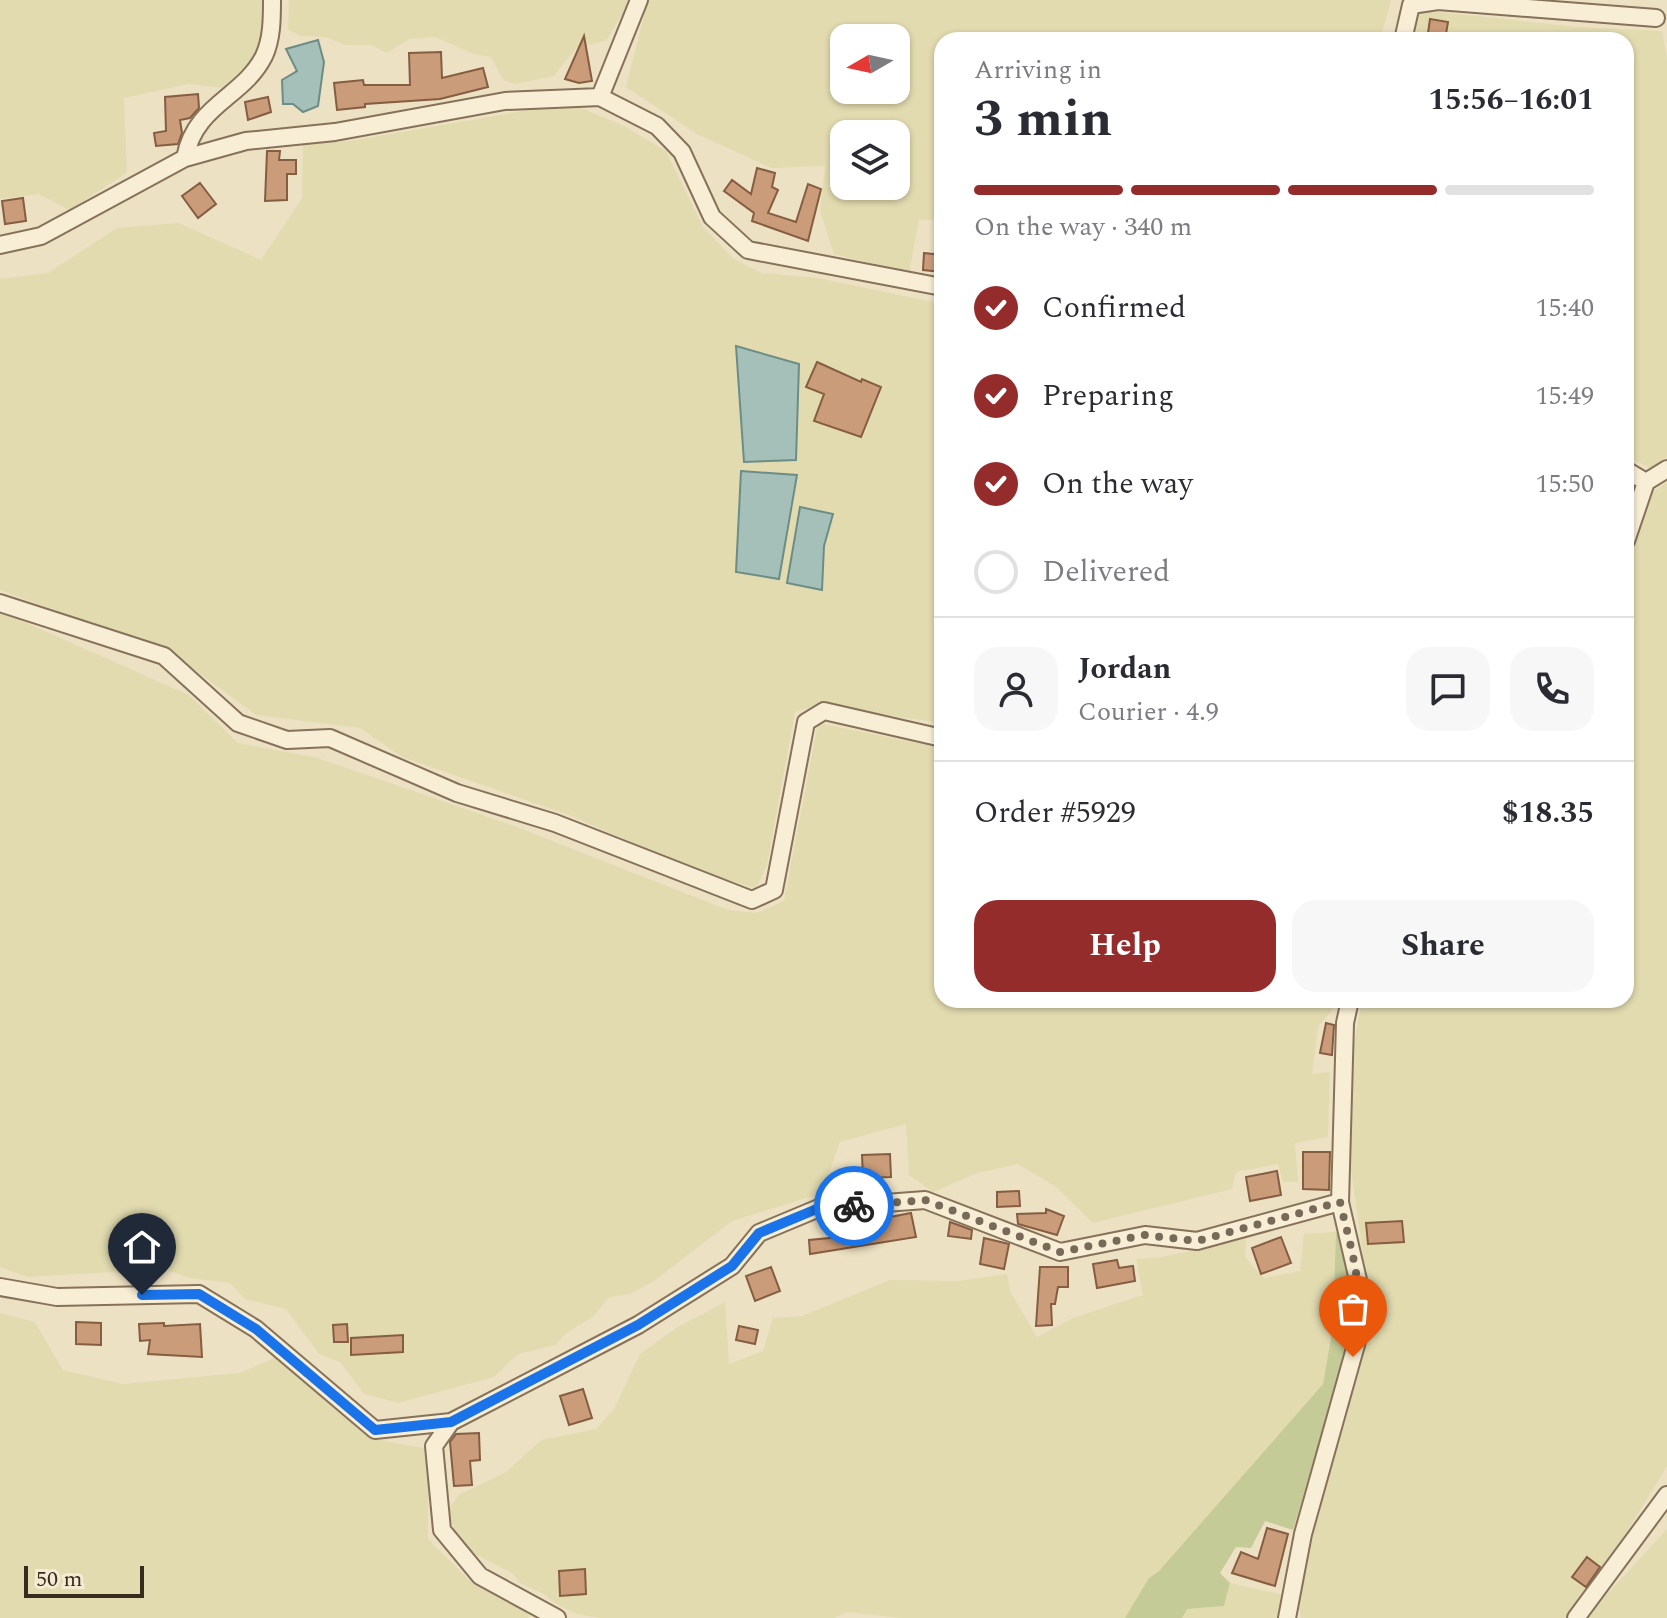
<!DOCTYPE html>
<html lang="en">
<head>
<meta charset="utf-8">
<style>
  body { margin:0; font-family:Spectral,serif; background:#f7f7f7; color:#2b2b33; height:100vh; display:flex; flex-direction:column; font-size:30px; white-space:nowrap }
  * { box-sizing:border-box; margin:0 }
  p { font-size:26px; color:#7c7c81 }
  .icon { flex:none; width:44px; height:44px; fill:none; stroke:currentColor; stroke-width:2; stroke-linecap:round; stroke-linejoin:round }
  .map { position:relative; flex:1; overflow:hidden }
  .panel { position:absolute; left:934px; top:32px; width:700px; height:976px; display:flex; flex-direction:column; background:#fff; border-radius:24px; box-shadow:0 2px 6px #0004 }
  .panel>* { flex:none }
  .needle { width:52px; rotate:261deg }
  .buttons { position:absolute; left:830px; top:24px; display:grid; gap:16px }
  .buttons a { display:grid; place-items:center; width:80px; height:80px; border-radius:16px; background:#fff; box-shadow:0 2px 6px #0004; font-size:40px }
  .scale { position:absolute; left:24px; bottom:20px; width:120px; box-sizing:border-box; padding-left:8px; border:4px solid #372a1e; border-top:0; font-size:22px; line-height:28px; white-space:nowrap; color:#372a1e; -webkit-text-stroke:6px #f4ebd2; paint-order:stroke }
  .pin { position:absolute; display:grid; place-items:center; width:68px; height:68px; color:#fff; margin:-82px -34px; border-radius:50% 50% 50% 0; rotate:-45deg; box-shadow:0 0 8px #0007 }
  .pin .icon { rotate:45deg }
  .courier { position:absolute; display:grid; place-items:center; width:80px; height:80px; margin:-40px; border:6px solid #1a73e8; border-radius:50%; background:#fff; color:#222; box-shadow:0 2px 10px #0007 }
  .headline em { font-style:normal; font-weight:700 }
  .headline div { display:flex; flex-direction:column-reverse }
  .headline { display:flex; align-items:center; justify-content:space-between; height:136px; padding:0 40px }
  h1 { font-size:52px; font-weight:700; line-height:60px }
  .bar { display:grid; grid-template-columns:repeat(4,1fr); gap:12px 8px; align-content:center; height:96px; padding:0 40px }
  .bar i { height:10px; border-radius:6px; background:#e1e1e2 }
  .bar .selected { background:#942c2c }
  .bar p { grid-column:span 4 }
  .line { display:flex; align-items:center; gap:20px; padding:0 40px; border-top:2px solid #e1e1e2 }
  .line div { flex:1 }
  .round { display:grid; place-items:center; flex:none; width:84px; height:84px; border-radius:24px; background:#f7f7f7 }
  ol { padding:0 40px; list-style:none }
  li { display:flex; align-items:center; gap:24px; height:88px }
  li p { margin-inline-start:auto }
  li .icon { padding:8px; border-radius:50%; background:#942c2c; color:#fff; stroke-width:4 }
  li:last-child { color:#7c7c81 }
  li i { width:44px; height:44px; border:4px solid #e1e1e2; border-radius:50% }
  .primary-button { display:flex; gap:16px; margin-top:auto; padding:16px 40px }
  .primary-button a { flex:1; height:92px; border-radius:24px; background:#942c2c; color:#fff; font-size:32px; font-weight:700; line-height:92px; text-align:center }
  .primary-button a+a { background:#f7f7f7; color:#2b2b33 }
  .map>svg:first-child { display:block }
  .farmland { fill:#e2dbb0; fill-rule:evenodd }
  .green { fill:#c4cb97 }
  .water { fill:#a5c0b8; stroke:#6c8d86; stroke-width:2 }
  .building { fill:#ca9c7a; stroke:#855d41; stroke-width:2 }
  .lines { fill:none; stroke-linecap:round; stroke-linejoin:round }
  .minor-casing { stroke:#86725a; stroke-width:20 }
  .minor { stroke:#f8eed6; stroke-width:16 }
  .done { stroke:#776a58; stroke-width:8; stroke-dasharray:0 14.4 }
  .route { stroke:#1a73e8; stroke-width:10 }
</style>
</head>
<body>
<div class="map">
<svg width="1667" height="1618" viewBox="0 0 1667 1618">
  <rect width="100%" height="100%" fill="#ede1c3"/>
  <path class="farmland" d="M0 0H265L262 53 223 88 189 84 124 98 127 173 69 210 39 194 0 199Z
    M289 0H631L606 41 577 47 554 76 515 84 503 80 491 57 473 54 436 37 409 39 387 53 371 45H345L326 37 300 36 288 29Z
    M648 0H1391L1380 40H942V219L919 220 909 273 834 254 820 211 825 166 771 168 697 134 626 87ZM844 38H896V90H844ZM844 134H896V186H844Z
    M1438 12 1579 27 1662 31 1667 58V457L1650 468 1626 456V40H1412L1418 13Z
    M569 103 624 126 666 151 703 227 734 259 762 273 818 278 942 304V723L817 705 795 712 767 865 756 888 703 873 569 815 402 757 360 728 256 715 172 653 0 590V279L48 273 117 228 179 223 261 260 302 198 303 143 350 141ZM737 346 799 364 744 462 736 347ZM817 362 831 368 821 393 807 387ZM833 372 855 380 835 429 814 420ZM863 380 881 387 861 437ZM741 471 797 475 779 578 736 572ZM801 508 833 515 824 546 822 590 787 582Z
    M1667 482V1466L1622 1540 1567 1618H1301L1297 1594 1372 1318 1348 1148 1353 1048 1362 1000H1626V564L1654 491Z
    M0 611 189 695 238 743 318 758 517 827 728 910 757 913 784 901 818 723 942 748V1000H1334L1332 1010 1318 1027 1312 1074 1330 1072 1328 1137 1295 1143 1298 1182H1283L1278 1164 1236 1172 1232 1189 1093 1223 1056 1187 1018 1164 977 1173 933 1192 909 1175 906 1124 840 1142 822 1193 732 1221 654 1281 630 1294 609 1297 594 1316 565 1334 556 1345 518 1354 494 1377 398 1403 364 1394 340 1362 319 1354 286 1309 245 1299 230 1283 189 1278 164 1269 137 1270 128 1275 115 1272 27 1277 0 1267Z
    M1336 1232 1333 1326 1323 1384 1159 1571 1149 1578 1125 1618H901L847 1612 834 1618H600L577 1614 554 1603 544 1594 520 1583 512 1573 463 1548 450 1518 449 1508 460 1494 505 1473 541 1440 596 1429 614 1409 640 1354 676 1328 725 1302 729 1364 763 1351 773 1318 802 1316 890 1280 958 1281 1007 1274 1010 1291 1037 1337 1073 1318 1143 1295 1136 1259 1162 1257 1246 1239 1245 1257 1264 1278 1300 1271 1304 1234Z
    M0 1313 35 1322 63 1370 123 1384 239 1373 275 1358 369 1438 428 1449V1539L468 1579 527 1611 529 1618H0Z
    M1667 1529V1618H1585Z
    M1230 1583 1284 1595 1282 1618H1182L1186 1609 1224 1606Z"/>
  <path class="green" d="M1336 1232 1349 1261 1351 1335 1293 1530 1265 1521 1251 1548 1236 1547 1220 1573 1230 1583 1224 1606 1187 1609 1182 1618H1125L1149 1578 1159 1571 1323 1384 1333 1326Z"/>
  <path class="water" d="M318 40 324 62 318 106 303 112 293 104H283L282 80 297 71 286 49Z
    M736 346 799 364 796 460 744 462Z
    M741 471 797 475 779 579 736 572Z
    M800 507 833 514 824 546 822 590 787 583Z"/>
  <path class="building" d="M1430 19 1448 22 1445 40H1427Z
    M584 36 592 81 579 83 565 79Z
    M441 52 442 78 483 68 488 87 440 99 365 104V107L337 110 334 83 363 80 364 85H410L409 53Z
    M198 94 199 108 190 118 180 120 182 133 178 144 156 146 154 133 166 131 165 97Z
    M268 97 271 112 248 120 245 102Z
    M267 151H280L279 160H296V174H287V200L265 201Z
    M757 168 775 173 772 187 778 190 768 213 796 222 808 184 821 189 808 241 752 221 754 213 724 191 732 180 751 194Z
    M200 183 216 204 198 218 182 196Z
    M23 198 26 221 5 224 2 201Z
    M924 253 942 255V272L923 270Z
    M817 362 861 382 862 379 881 387 861 437 814 421 824 394 806 387Z
    M1326 1023 1334 1025 1332 1055 1320 1053Z
    M1303 1152H1330L1329 1190 1303 1189Z
    M890 1154 891 1177 863 1178 862 1155Z
    M1277 1171 1281 1195 1250 1201 1246 1177Z
    M1019 1191 1020 1206 997 1207V1192Z
    M1046 1209 1064 1216 1057 1235 1018 1224 1017 1214 1046 1213Z
    M911 1213 916 1237 810 1254 809 1240 840 1237 838 1218 863 1216 864 1222Z
    M1402 1221 1404 1242 1368 1244 1366 1223Z
    M950 1222 972 1230 971 1239 948 1236Z
    M1281 1237 1291 1263 1261 1274 1252 1248Z
    M984 1238 1009 1244 1004 1269 980 1264Z
    M1117 1260 1119 1268 1133 1266 1135 1281 1097 1288 1093 1264Z
    M771 1267 780 1291 755 1301 746 1276Z
    M1040 1267H1068V1287H1058L1055 1304H1051L1052 1325 1036 1326Z
    M76 1322 101 1323V1345L76 1344Z
    M164 1323V1326L200 1324 202 1357 148 1354 150 1340 140 1341 139 1324Z
    M347 1324 348 1342H334L333 1325Z
    M739 1326 758 1330 755 1344 736 1340Z
    M403 1335V1352L351 1355V1338Z
    M583 1389 592 1418 569 1425 560 1396Z
    M479 1433 480 1460 470 1461 472 1485 454 1486 450 1442 456 1434Z
    M1267 1528 1288 1534 1275 1586 1232 1573 1241 1552 1258 1559Z
    M1587 1557 1600 1567 1586 1587 1572 1577Z
    M585 1569 586 1594 560 1596 559 1571Z"/>
  <g class="lines">
    <defs>
      <path id="minor" d="M1403 40 1411 5 1438 1 1656 18
        M600 97 657 126 682 152 712 217 748 250 942 287
        M185 158C195 104 243 98 264 56 272 39 272 18 272 0
        M0 245 41 236 185 158 246 141 335 132 505 101 600 97 639 0
        M1626 470 1646 482 1626 541
        M1646 482 1667 469
        M0 603 164 656 238 723 287 740 330 738 457 793 555 823 752 900 774 890 806 722 824 711 942 738
        M0 1287 57 1297 199 1294 256 1329 375 1430 451 1422 638 1325 732 1266 759 1233 819 1208 925 1200 1060 1252 1145 1235 1197 1241 1340 1202
        M451 1422 434 1446 442 1530 480 1576 557 1618
        M1287 1618 1303 1534 1361 1327V1293L1340 1202 1345 1023 1350 1000
        M1576 1618 1667 1495"/>
    </defs>
    <use href="#minor" class="minor-casing"/>
    <use href="#minor" class="minor"/>
  </g>
  <g class="lines">
    <path class="done" d="M854 1206 925 1200 1060 1252 1145 1235 1197 1241 1340 1202C1353 1257 1368 1301 1353 1357"/>
    <path class="route" d="M142 1295 199 1294 256 1329 375 1430 451 1422 638 1325 732 1266 759 1233 819 1208 854 1206"/>
  </g>
</svg>
<div class="buttons">
<a><svg class="needle" viewBox="-14 -14 28 28"><path d="M0-13l5 13h-10z" fill="#e53935"/><path d="M0 13l5-13h-10z" fill="#7c7c81"/></svg></a>
<a><svg class="icon" aria-label="layers" viewBox="0 0 24 24"><path d="M12 4l9 5-9 5-9-5zM3 14l9 5 9-5"/></svg></a>
</div>
<div class="scale">50 m</div>
<div class="pin" style="left:1353px;top:1357px;background:#ea580c"><svg class="icon" aria-label="bag" viewBox="0 0 24 24"><path d="M5 8h14l-1 12H6zM9 8a3 3 0 0 1 6 0"/></svg></div>
<div class="pin" style="left:142px;top:1295px;background:#1f2937"><svg class="icon" aria-label="home" viewBox="0 0 24 24"><path d="M3 11l9-7 9 7M6 9v11h12V9"/></svg></div>
<div class="courier" style="left:854px;top:1206px"><svg class="icon" aria-label="bike" viewBox="0 0 24 24"><circle cx="6" cy="16" r="4"/><circle cx="18" cy="16" r="4"/><path d="M6 16l4-8h5l3 8M10 8l3 8H6M13 5h3"/></svg></div>
<section class="panel">
<div class="headline"><div><h1>3 min</h1><p>Arriving in</p></div><em>15:56–16:01</em></div>
<div class="bar"><i class="selected"></i><i class="selected"></i><i class="selected"></i><i></i><p>On the way · 340 m</p></div>
<ol>
<li><svg class="icon" aria-label="check" viewBox="0 0 24 24"><path d="M5 12l5 5 9-10"/></svg>Confirmed<p>15:40</p></li>
<li><svg class="icon" aria-label="check" viewBox="0 0 24 24"><path d="M5 12l5 5 9-10"/></svg>Preparing<p>15:49</p></li>
<li><svg class="icon" aria-label="check" viewBox="0 0 24 24"><path d="M5 12l5 5 9-10"/></svg>On the way<p>15:50</p></li>
<li><i></i>Delivered</li>
</ol>
<div class="line" style="height:144px"><a class="round"><svg class="icon" aria-label="person" viewBox="0 0 24 24"><circle cx="12" cy="8" r="4"/><path d="M4 21q1-7 8-7t8 7"/></svg></a><div><b>Jordan</b><p>Courier · 4.9</p></div><a class="round"><svg class="icon" aria-label="chat" viewBox="0 0 24 24"><path d="M4 5h16v11H9l-5 4z"/></svg></a><a class="round"><svg class="icon" aria-label="phone" viewBox="0 0 24 24"><path d="M5 4h4l2 5-3 2q2 4 5 5l2-3 5 2v4C11 20 4 13 5 4z"/></svg></a></div>
<div class="line" style="height:104px"><div>Order #5929</div><b>$18.35</b></div>
<div class="primary-button"><a>Help</a><a>Share</a></div>
</section>
</div>
</body>
</html>
